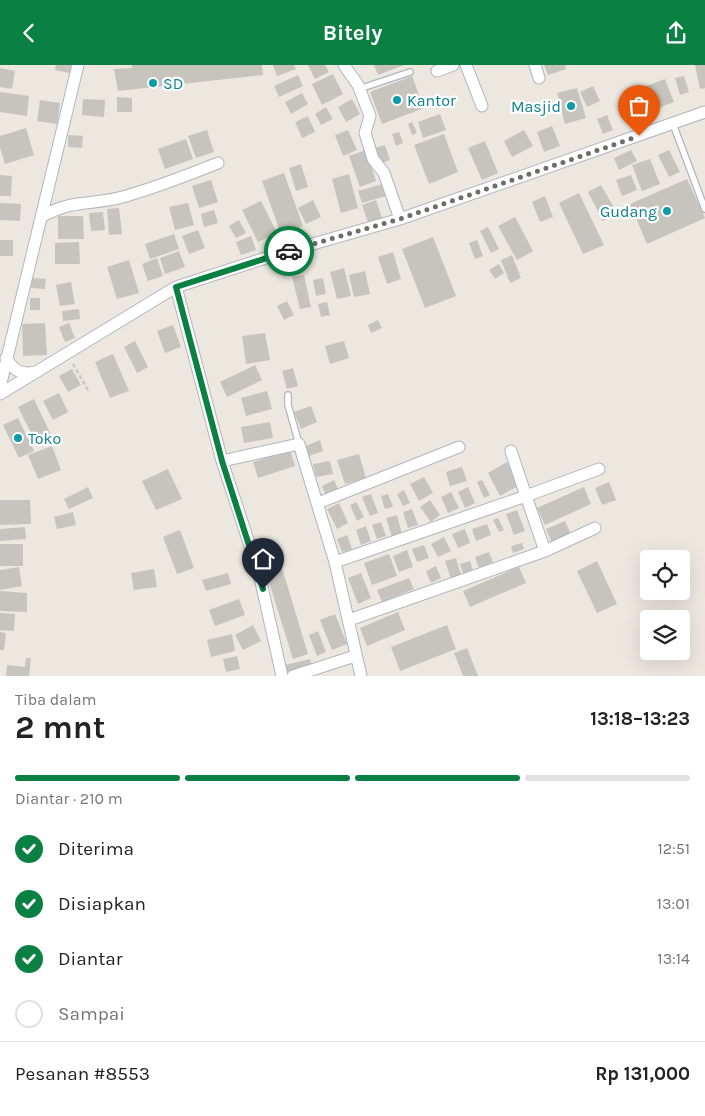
<!DOCTYPE html>
<html lang="id">
<head>
<meta charset="utf-8">
<style>
  body { margin:0; font-family:Karla,sans-serif; background:#f2f2f2; color:#222; height:100vh; display:flex; flex-direction:column; font-size:19px; white-space:nowrap }
  * { box-sizing:border-box; margin:0 }
  p { font-size:16px; color:#767676 }
  .icon { flex:none; width:28px; height:28px; fill:none; stroke:currentColor; stroke-width:2; stroke-linecap:round; stroke-linejoin:round }
  .map { position:relative; height:611px; overflow:hidden }
  .sheet { display:flex; flex-direction:column; background:#fff; flex:1 }
  .sheet>* { flex:none }
  .fabs { position:absolute; left:640px; top:485px; display:grid; gap:10px }
  .fabs a { display:grid; place-items:center; width:50px; height:50px; border-radius:5px; background:#fff; box-shadow:0 5px 20px #0002; font-size:25px }
  .pin { position:absolute; display:grid; place-items:center; width:42px; height:42px; color:#fff; margin:-51px -21px; border-radius:50% 50% 50% 0; rotate:-45deg; box-shadow:0 0 5px #0007 }
  .pin .icon { rotate:45deg }
  .courier { position:absolute; display:grid; place-items:center; width:50px; height:50px; margin:-25px; border:4px solid #0b8043; border-radius:50%; background:#fff; color:#222; box-shadow:0 1px 6px #0007 }
  .headline em { font-style:normal; font-weight:700 }
  .headline div { display:flex; flex-direction:column-reverse }
  .headline { display:flex; align-items:center; justify-content:space-between; height:85px; padding:0 15px }
  h1 { font-size:32px; font-weight:700; line-height:38px }
  .bar { display:grid; grid-template-columns:repeat(4,1fr); gap:8px 5px; align-content:center; height:60px; padding:0 15px }
  .bar i { height:6px; border-radius:4px; background:#e0e0e0 }
  .bar .on { background:#0b8043 }
  .bar p { grid-column:span 4 }
  .line { display:flex; align-items:center; gap:12px; padding:0 15px; border-top:1px solid #e0e0e0 }
  .line div { flex:1 }
  ol { padding:0 15px; list-style:none }
  li { display:flex; align-items:center; gap:15px; height:55px }
  li p { margin-inline-start:auto }
  li .icon { padding:5px; border-radius:50%; background:#0b8043; color:#fff; stroke-width:4 }
  li:last-child { color:#767676 }
  li i { width:28px; height:28px; border:2px solid #e0e0e0; border-radius:50% }
  header { display:flex; justify-content:space-between; align-items:center; height:65px; padding:0 15px; background:#0b8043; color:#fff; font-size:22px; font-weight:700 }
  .map>svg:first-child { display:block }
  .building { fill:#c7c4be }
  .lines { fill:none; stroke-linecap:round; stroke-linejoin:round }
  .lane-casing { stroke:#b3b4bd; stroke-width:8 }
  .street-casing { stroke:#b3b4bd; stroke-width:13 }
  .path { stroke:#c8c8c8; stroke-width:2.5; stroke-dasharray:4 2.5; stroke-linecap:butt }
  .lane { stroke:#fff; stroke-width:5.5 }
  .street { stroke:#fff; stroke-width:11 }
  .done { stroke:#6f6d6a; stroke-width:5; stroke-dasharray:0 9 }
  .route { stroke:#0b8043; stroke-width:6 }
  .culture-dot { fill:#0f9aa8; stroke:#fff; stroke-width:2 }
  .labels { text-anchor:middle; dominant-baseline:central; stroke-width:4.5; stroke-linejoin:round; paint-order:stroke }
  .culture-label { font-size:16px; fill:#0d838f; stroke:#fff; text-anchor:start }
</style>
</head>
<body>
<header><svg class="icon" aria-label="back" viewBox="0 0 24 24"><path d="M15 5l-7 7 7 7"/></svg>Bitely<svg class="icon" aria-label="share" viewBox="0 0 24 24"><path d="M12 15V3M7 8l5-5 5 5M5 13v7h14v-7"/></svg></header>
<div class="map">
<svg width="705" height="611" viewBox="0 0 705 611">
  <rect width="100%" height="100%" fill="#ece7df"/>
  <path class="building" d="M56 0H71L70 8 55 5Z
    M132 0H262L263 10 118 26 114 4 132 3Z
    M273 0H294L296 4 277 11Z
    M308 0H325L329 7 315 14Z
    M374 0H404L378 10Z
    M544 0H565L566 4 548 10Z
    M695 0H705V23L700 24Z
    M0 3 15 6 12 24 0 22Z
    M333 9 343 29 322 40 312 19Z
    M298 10 303 21 279 32 274 21Z
    M412 11 424 43 382 59 370 27Z
    M684 11 689 27 680 30 675 13Z
    M665 14 674 37 642 49 633 26Z
    M593 21 600 36 587 42 580 27Z
    M577 23 586 53 565 59 557 28Z
    M0 27 29 31 27 51 0 47Z
    M302 28 308 39 291 49 285 37Z
    M117 32 132 33V47H117Z
    M83 34 105 35 104 52 82 50Z
    M352 34 360 49 346 57 338 42Z
    M40 35 60 38 57 59 37 56Z
    M326 42 333 54 321 60 315 49Z
    M440 49 446 65 423 73 418 57Z
    M607 50 613 65 603 69 597 54Z
    M308 51 315 67 302 73 295 57Z
    M412 57 417 68 412 70 408 59Z
    M552 61 560 81 544 87 537 67Z
    M26 63 34 90 5 99 0 83V71Z
    M207 65 214 87 196 93 188 71Z
    M348 65 357 85 343 91 335 70Z
    M524 65 533 81 512 92 504 76Z
    M399 67 403 78 396 81 392 69Z
    M444 69 458 107 429 119 414 80Z
    M68 70 83 71 82 83 68 82Z
    M186 74 193 94 165 104 158 84Z
    M485 76 498 108 482 115 468 83Z
    M385 80 390 95 380 99 375 83Z
    M366 85 376 116 360 122 349 91Z
    M631 85 637 96 619 105 614 93Z
    M669 85 680 107 669 112 658 90Z
    M650 94 660 119 642 126 632 100Z
    M301 99 308 122 296 126 289 103Z
    M284 108 303 161 281 169 262 116Z
    M349 109 358 143 341 148 332 114Z
    M0 110 12 111 11 131H0Z
    M631 110 637 125 622 131 616 115Z
    M687 114 705 153 647 179 630 139Z
    M211 115 218 137 199 143 192 121Z
    M382 119 386 131 362 138 358 126Z
    M601 120 617 148 603 156 588 127Z
    M579 128 604 180 583 189 559 138Z
    M545 131 553 152 540 157 532 137Z
    M313 135 321 152 306 159 298 143Z
    M376 135 383 156 369 160 362 140Z
    M261 136 277 168 258 177 242 145Z
    M0 138 21 139 20 156 0 155Z
    M188 138 194 160 175 165 169 142Z
    M119 143 122 169 109 170 107 144Z
    M214 145 218 158 204 162 201 149Z
    M103 147 105 165 91 166 89 148Z
    M58 151H83L84 174H58Z
    M515 152 533 186 517 195 498 161Z
    M239 155 246 168 236 173 229 161Z
    M488 162 499 184 491 188 480 166Z
    M198 165 205 183 189 189 182 171Z
    M174 169 179 184 150 194 145 179Z
    M251 171 256 185 241 190 236 177Z
    M433 172 456 231 425 243 402 184Z
    M0 175H13V191H0Z
    M477 175 483 191 475 194 469 178Z
    M79 177 80 199H55V178Z
    M179 186 185 202 165 209 160 193Z
    M393 187 401 214 387 219 378 192Z
    M512 190 521 213 510 218 501 195Z
    M157 193 163 211 148 216 142 199Z
    M129 195 139 228 117 234 107 202Z
    M499 199 504 208 495 214 489 205Z
    M344 203 351 231 337 234 330 207Z
    M365 206 370 229 354 232 349 210Z
    M304 210 311 242 300 244 292 212Z
    M32 213 46 214 45 224 31 223Z
    M323 213 326 229 316 231 313 215Z
    M71 217 75 239 60 241 56 220Z
    M30 233H40V245H30Z
    M287 236 294 250 284 255 277 241Z
    M327 237 330 250 321 252 318 239Z
    M79 244 80 254 63 256 62 246Z
    M378 255 382 263 371 268 368 260Z
    M45 258 47 290 23 291 22 259Z
    M69 258 75 273 65 277 59 262Z
    M173 260 181 282 165 288 157 266Z
    M265 268 270 295 246 299 242 271Z
    M135 276 148 302 137 308 124 282Z
    M344 276 349 293 330 299 325 281Z
    M113 289 129 326 110 333 95 297Z
    M255 300 262 315 227 332 220 317Z
    M293 303 298 321 287 324 282 306Z
    M72 304 81 320 68 327 59 311Z
    M267 326 272 344 246 351 241 333Z
    M59 328 68 347 53 355 43 336Z
    M34 334 51 370 36 378 18 342Z
    M311 341 317 357 301 364 294 347Z
    M18 353 34 386 19 393 3 360Z
    M270 357 273 373 244 378 241 362Z
    M320 375 323 386 309 391 306 381Z
    M52 381 61 405 38 414 28 390Z
    M290 385 295 401 258 413 253 397Z
    M359 389 366 413 345 419 337 395Z
    M330 396 333 409 316 412 313 399Z
    M507 397 520 420 500 431 488 408Z
    M462 402 467 416 450 421 446 407Z
    M168 404 182 434 156 445 142 416Z
    M424 412 433 428 419 436 410 419Z
    M334 415 339 426 327 432 322 421Z
    M482 415 490 430 484 433 477 417Z
    M609 417 616 435 602 440 595 423Z
    M88 422 93 433 69 444 64 434Z
    M468 422 475 438 465 443 458 427Z
    M584 422 591 439 545 460 537 443Z
    M404 425 410 438 403 441 397 429Z
    M451 427 459 443 448 448 441 432Z
    M371 429 378 448 370 451 362 432Z
    M388 429 393 442 385 444 381 431Z
    M0 435H30L31 459 0 460Z
    M430 435 440 450 431 457 420 442Z
    M356 437 364 452 357 456 350 440Z
    M339 438 348 458 337 464 327 444Z
    M412 444 418 460 408 463 403 447Z
    M517 445 525 466 514 470 506 449Z
    M73 447 76 460 57 464 54 452Z
    M397 450 402 469 392 472 386 453Z
    M498 453 504 465 499 467 493 455Z
    M565 456 572 472 553 480 546 464Z
    M381 457 386 471 377 474 372 460Z
    M487 459 491 470 476 476 472 464Z
    M366 461 371 476 361 480 356 465Z
    M25 462 26 474 0 476V464Z
    M465 464 470 478 458 483 452 469Z
    M180 465 194 503 177 509 163 472Z
    M347 470 352 484 342 487 337 474Z
    M444 472 451 486 438 492 431 479Z
    M522 478 524 484 513 488 511 481Z
    M0 479H23V501H0Z
    M424 480 429 493 417 497 412 484Z
    M407 485 413 502 399 507 393 491Z
    M489 487 493 497 479 503 475 492Z
    M389 489 397 511 372 520 364 498Z
    M279 493 308 589 293 594 263 498Z
    M456 493 461 510 451 514 445 496Z
    M470 496 473 506 463 508 460 499Z
    M597 496 617 539 597 548 577 506Z
    M436 501 441 513 431 518 426 506Z
    M19 502 22 521 0 525V505Z
    M519 502 526 518 470 542 463 526Z
    M154 504 157 522 134 525 131 508Z
    M228 508 231 519 206 526 202 515Z
    M361 508 371 533 358 539 348 513Z
    M409 513 414 524 382 537 377 525Z
    M0 526 27 528V547L0 546Z
    M239 534 245 550 215 561 209 545Z
    M398 547 405 565 367 581 360 563Z
    M0 548 15 549 14 566 0 565Z
    M335 549 347 579 332 585 320 555Z
    M253 560 261 576 243 585 235 570Z
    M447 560 456 584 400 606 391 582Z
    M318 566 326 587 317 591 309 570Z
    M0 567 6 568 4 585H0Z
    M232 569 235 586 211 592 207 575Z
    M467 583 478 611H463L454 588Z
    M237 591 240 604 226 607 223 594Z
    M26 593H31L29 611H6L7 600 25 602Z
    M310 594 312 601 287 608 285 600Z"/>
  <g class="lines">
    <defs>
      <path id="lane" d="M359 24 410 7
        M673 59 705 144
        M288 330V340L299 379"/>
      <path id="street" d="M344 0 358 20 370 51 365 68 373 94 384 108 400 154
        M466 0 482 41
        M535 0 539 13
        M437 6 453 0
        M41 152C74 133 93 141 126 131 157 122 188 110 218 98
        M176 222 222 396 259 508 282 611
        M6 293C14 306 21 310 36 307
        M0 322 78 0
        M0 329 176 222 278 189 400 154 705 47
        M511 386 526 431 599 404
        M222 396 299 379 335 497 361 611
        M318 438 459 382
        M335 497 526 431 545 486
        M349 555 545 486 595 463
        M293 611 355 591"/>
    </defs>
    <use href="#lane" class="lane-casing"/>
    <use href="#street" class="street-casing"/>
    <path class="path" d="M73 299 89 327"/>
    <use href="#lane" class="lane"/>
    <use href="#street" class="street"/>
  </g>
  <g class="lines">
    <path class="done" d="M289 186 400 154 639 71"/>
    <path class="route" d="M263 524 222 396 176 222 289 186"/>
  </g>
  <g class="culture-dot">
    <circle cx="153" cy="18" r="5"/>
    <circle cx="397" cy="35" r="5"/>
    <circle cx="571" cy="41" r="5"/>
    <circle cx="667" cy="146" r="5"/>
    <circle cx="18" cy="373" r="5"/>
  </g>
  <g class="labels">
    <g class="culture-label">
      <text x="163" y="18">SD</text>
      <text x="407" y="35">Kantor</text>
      <text x="561" y="41" text-anchor="end">Masjid</text>
      <text x="657" y="146" text-anchor="end">Gudang</text>
      <text x="28" y="373">Toko</text>
    </g>
  </g>
</svg>
<div class="fabs">
<a><svg class="icon" aria-label="locate" viewBox="0 0 24 24"><circle cx="12" cy="12" r="6"/><path d="M12 2v4M12 18v4M2 12h4M18 12h4"/></svg></a>
<a><svg class="icon" aria-label="layers" viewBox="0 0 24 24"><path d="M12 4l9 5-9 5-9-5zM3 14l9 5 9-5"/></svg></a>
</div>
<div class="pin" style="left:639px;top:71px;background:#ea580c"><svg class="icon" aria-label="bag" viewBox="0 0 24 24"><path d="M5 8h14l-1 12H6zM9 8a3 3 0 0 1 6 0"/></svg></div>
<div class="pin" style="left:263px;top:524px;background:#1f2937"><svg class="icon" aria-label="home" viewBox="0 0 24 24"><path d="M3 11l9-7 9 7M6 9v11h12V9"/></svg></div>
<div class="courier" style="left:289px;top:186px"><svg class="icon" aria-label="car" viewBox="0 0 24 24"><path d="M5 17H2v-5l4-1 3-4h7l3 4 3 1v5h-3M9 17h6M6 11h13"/><circle cx="7" cy="17" r="2"/><circle cx="17" cy="17" r="2"/></svg></div>
</div>
<section class="sheet">
<div class="headline"><div><h1>2 mnt</h1><p>Tiba dalam</p></div><em>13:18–13:23</em></div>
<div class="bar"><i class="on"></i><i class="on"></i><i class="on"></i><i></i><p>Diantar · 210 m</p></div>
<ol>
<li><svg class="icon" aria-label="check" viewBox="0 0 24 24"><path d="M5 12l5 5 9-10"/></svg>Diterima<p>12:51</p></li>
<li><svg class="icon" aria-label="check" viewBox="0 0 24 24"><path d="M5 12l5 5 9-10"/></svg>Disiapkan<p>13:01</p></li>
<li><svg class="icon" aria-label="check" viewBox="0 0 24 24"><path d="M5 12l5 5 9-10"/></svg>Diantar<p>13:14</p></li>
<li><i></i>Sampai</li>
</ol>
<div class="line" style="height:65px"><div>Pesanan #8553</div><b>Rp 131,000</b></div>
</section>
</body>
</html>
